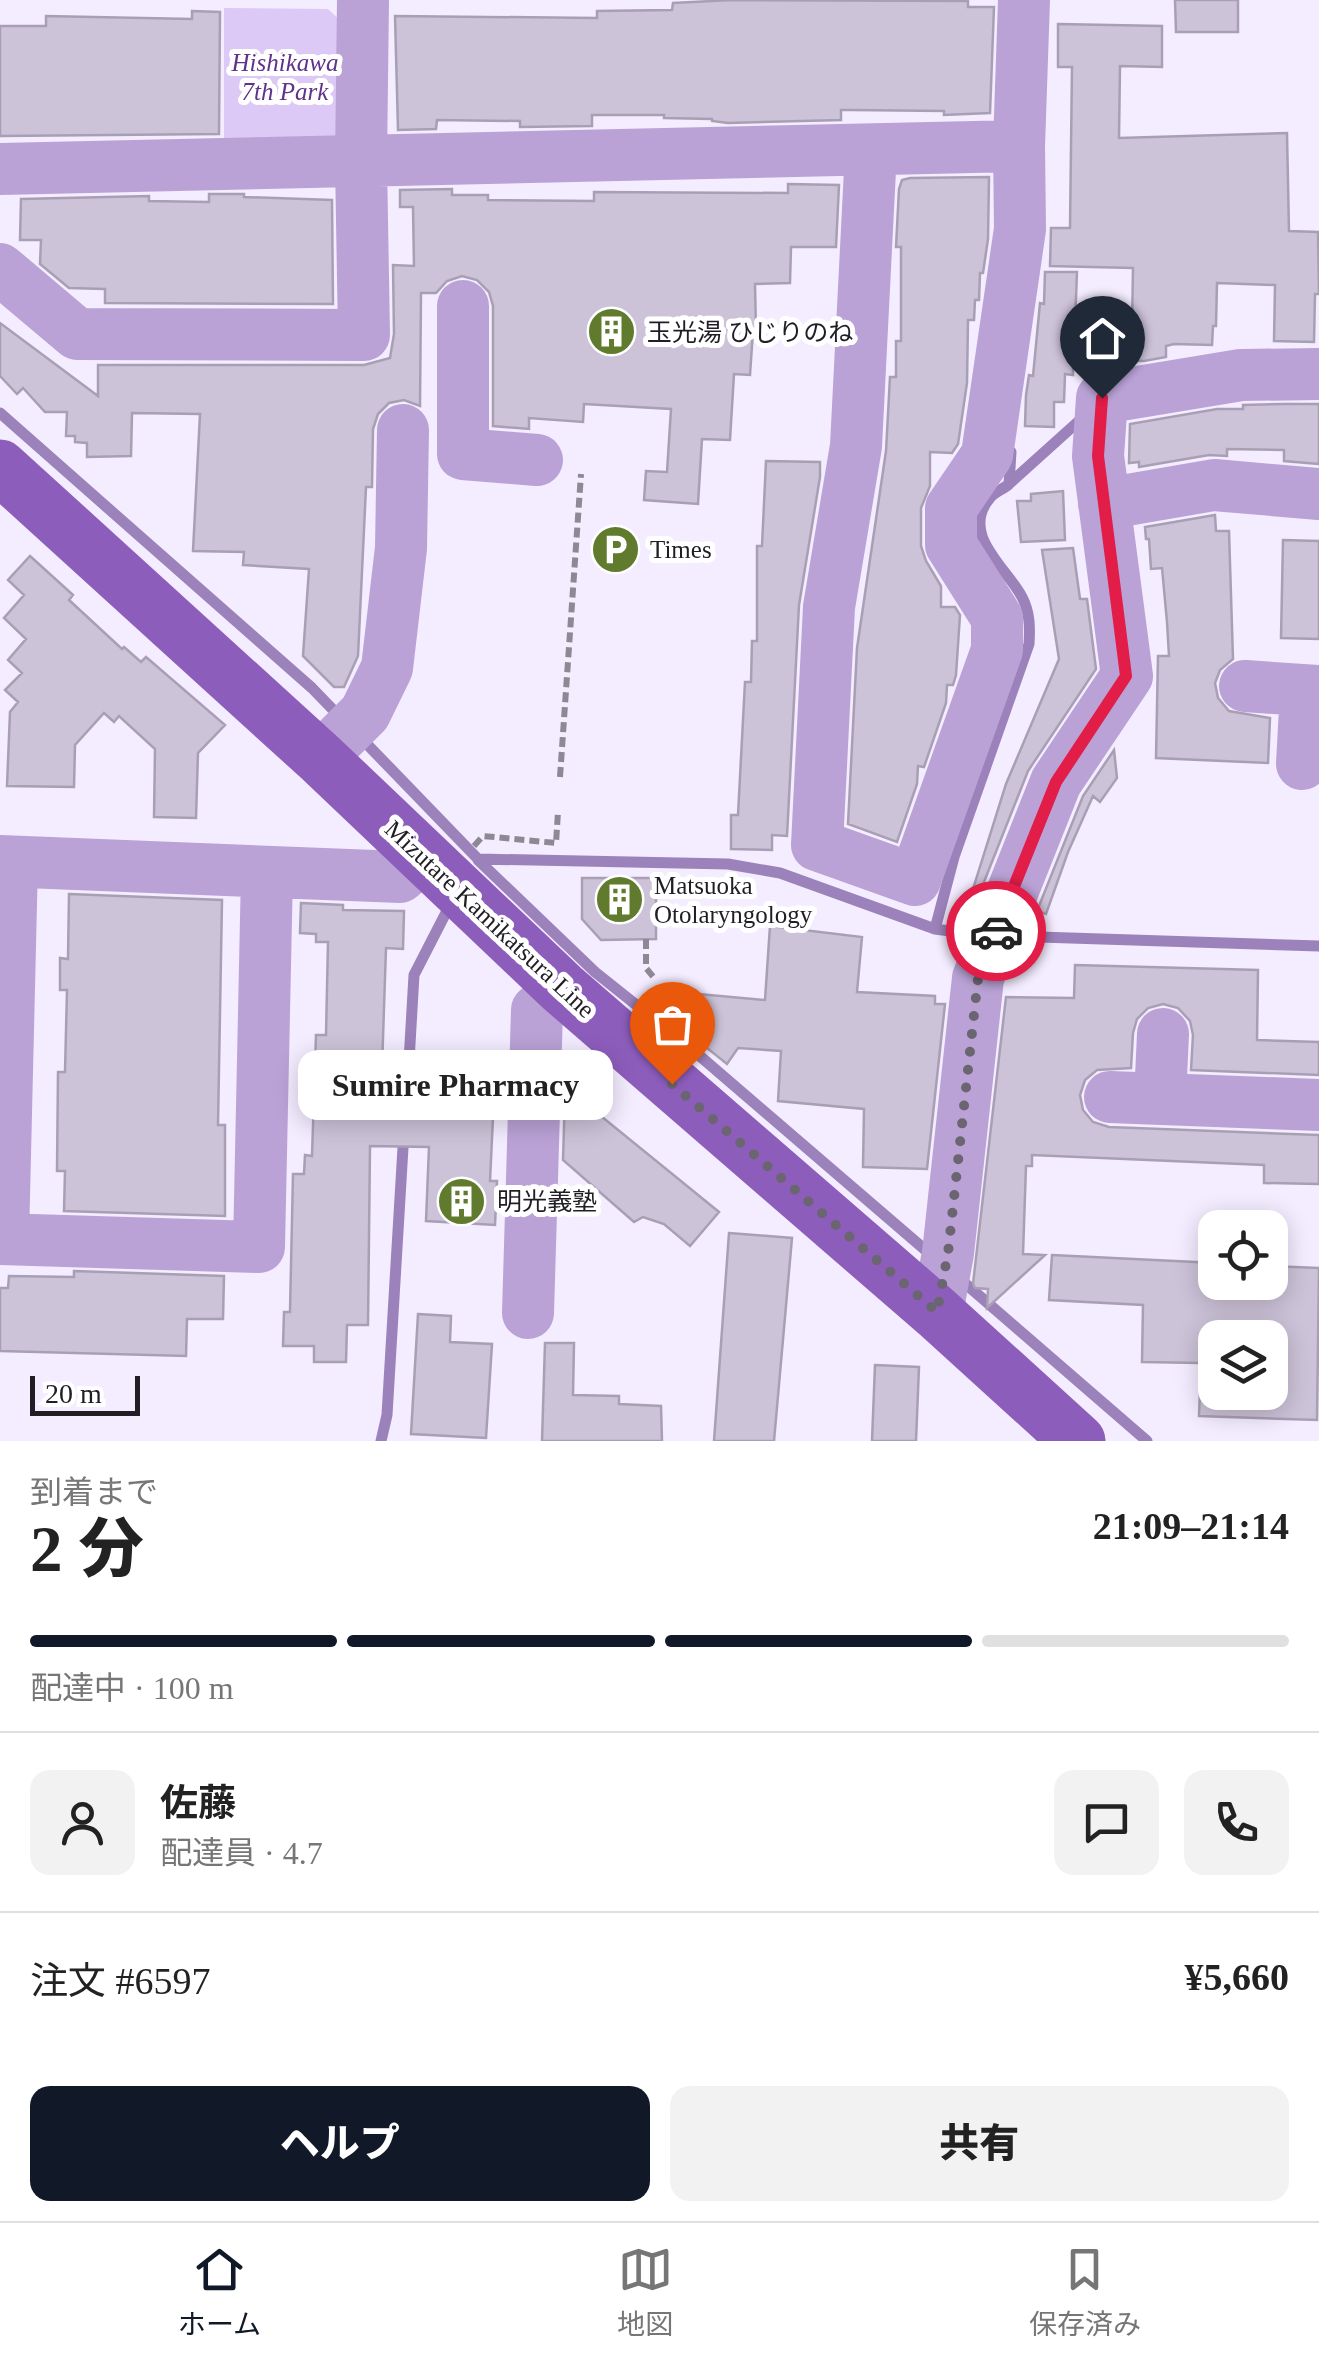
<!DOCTYPE html>
<html lang="ja">
<head>
<meta charset="utf-8">
<style>
  body { margin:0; font-family:"Times New Roman","Noto Sans JP",serif; background:#f2f2f2; color:#222; height:100vh; display:flex; flex-direction:column; font-size:38px; white-space:nowrap }
  * { box-sizing:border-box; margin:0 }
  p { font-size:32px; color:#767676 }
  .icon { flex:none; width:55px; height:55px; fill:none; stroke:currentColor; stroke-width:2; stroke-linecap:round; stroke-linejoin:round }
  .map { position:relative; height:1441px; overflow:hidden }
  .panel { display:flex; flex-direction:column; background:#fff; flex:1 }
  .panel>* { flex:none }
  .tools { position:absolute; left:1198px; top:1210px; display:grid; gap:20px }
  .tools a { display:grid; place-items:center; width:90px; height:90px; border-radius:20px; background:#fff; box-shadow:0 5px 25px #0003; font-size:50px }
  .scale { position:absolute; left:30px; bottom:25px; width:110px; box-sizing:border-box; padding-left:10px; border:5px solid #211d25; border-top:0; font-size:28px; line-height:35px; white-space:nowrap; color:#211d25; -webkit-text-stroke:8px #fff; paint-order:stroke }
  .pin { position:absolute; display:grid; place-items:center; width:85px; height:85px; color:#fff; margin:-102px -42px; border-radius:50% 50% 50% 0; rotate:-45deg; box-shadow:0 0 10px #0007 }
  .pin .icon { rotate:45deg }
  .courier { position:absolute; display:grid; place-items:center; width:100px; height:100px; margin:-50px; border:8px solid #e11d48; border-radius:50%; background:#fff; color:#222; box-shadow:0 2px 12px #0007 }
  .bubble { position:absolute; height:70px; border-radius:20px; background:#fff; box-shadow:0 5px 25px #0003; font-size:32px; font-weight:800; line-height:70px; text-align:center }
  .summary em { font-style:normal; font-weight:800 }
  .summary div { display:flex; flex-direction:column-reverse }
  .summary { display:flex; align-items:center; justify-content:space-between; height:170px; padding:0 30px }
  h1 { font-size:65px; font-weight:800; line-height:75px }
  .bar { display:grid; grid-template-columns:repeat(4,1fr); gap:15px 10px; align-content:center; height:120px; padding:0 30px }
  .bar i { height:12px; border-radius:8px; background:#e0e0e0 }
  .bar .current { background:#111827 }
  .bar p { grid-column:span 4 }
  .line { display:flex; align-items:center; gap:25px; padding:0 30px; border-top:2px solid #e0e0e0 }
  .line div { flex:1 }
  .round { display:grid; place-items:center; flex:none; width:105px; height:105px; border-radius:20px; background:#f2f2f2 }
  .button { display:flex; gap:20px; margin-top:auto; padding:20px 30px }
  .button a { flex:1; height:115px; border-radius:20px; background:#111827; color:#fff; font-size:40px; font-weight:800; line-height:115px; text-align:center }
  .button a+a { background:#f2f2f2; color:#222 }
  .tabs { display:flex; justify-content:space-around; align-items:center; height:140px; border-top:2px solid #e0e0e0; background:#fff; font-size:28px; color:#767676 }
  .tabs a { display:grid; justify-items:center; gap:5px }
  .tabs .current { color:#111827 }
  .map>svg:first-child { display:block }
  .green { fill:#ddc9f6 }
  .lines { fill:none; stroke-linecap:round; stroke-linejoin:round }
  .stream { stroke:#9c82ba; stroke-width:11 }
  .building { fill:#cdc3d9; stroke:#a99fb5; stroke-width:2.5; fill-rule:evenodd }
  .path { stroke:#8e8895; stroke-width:6; stroke-dasharray:10 5; stroke-linecap:butt }
  .minor { stroke:#baa2d6; stroke-width:52 }
  .major { stroke:#8d5dbc; stroke-width:55 }
  .done { stroke:#6b6571; stroke-width:10; stroke-dasharray:0 18 }
  .route { stroke:#e11d48; stroke-width:12 }
  .labels { text-anchor:middle; dominant-baseline:central; stroke-width:10; stroke-linejoin:round; paint-order:stroke }
  .park-label { font-size:25px; font-style:italic; fill:#603289; stroke:#fff }
  .poi-label { font-size:25px; fill:#211d25; stroke:#fff; text-anchor:start }
  .street-label { font-size:25px; fill:#211d25; stroke:#fff }
</style>
</head>
<body>
<div class="map">
<svg width="1319" height="1441" viewBox="0 0 1319 1441">
  <rect width="100%" height="100%" fill="#f4ecff"/>
  <path class="green" d="M224 8 328 9 345 25V128L320 149 224 148Z"/>
  <g class="lines">
    <path class="stream" d="M0 413 312 688 341 718
      M1009 484 1080 420
      M361 738 478 859 728 864 780 873 935 929 980 935
      M478 860 595 972 694 1051 930 1254
      M935 929 954 857 1029 644C1030 628 1030 612 1022 597 1007 568 959 534 990 498 994 492 1004 489 1009 484L1011 452
      M1008 936 1319 946
      M406 1113 414 975 452 901
      M960 1279 1147 1441
      M381 1441 387 1415 404 1131"/>
  </g>
  <path class="building" d="M732 0 968 1V7H994L990 113 944 115V111L851 110H841V120L728 123 712 121V119L664 118V115H592V126L520 127V121L437 120 436 129 398 130 395 16 597 18V11L672 10 673 3Z
    M1175 0H1238V32H1176Z
    M192 11 220 12 219 134 0 136V26H46V16L192 19Z
    M1058 24 1162 26V67L1120 66 1119 138 1287 133 1289 231 1318 232 1319 294H1315L1314 342 1274 341 1275 285 1217 283 1216 326H1213L1212 345 1174 344 1166 346V357L1144 361 1073 359V375L1065 374 1064 402H1054V427L1025 426 1026 395 1029 375 1033 376 1040 303 1044 304 1045 272H1077L1075 324 1132 326 1133 268 1050 266 1051 228H1070L1072 67H1058Z
    M989 177 988 239 983 273H980L979 300H975L974 320H968L967 383 958 444 952 453 930 452V486L921 508V546L926 561 941 586V607H955L960 615 956 675 953 685H947L946 703 924 767 918 766 917 784 897 842 848 824 857 648 886 451 890 377H896V341H901V247H896L899 189 902 180 910 178Z
    M788 184 839 185 836 247H791L790 283 755 284 756 332 753 331 750 375 734 374 730 440 702 439 698 504 644 500 646 471 667 472 671 409 584 404 583 422 529 418V429L493 426V306L489 292 477 280 462 276 447 281 436 293H421L420 406 404 400 389 403 378 414 373 429 372 487H366L358 656 344 687H334L303 656 309 569 243 565 244 552 193 551 200 414 132 413 131 456 87 457V443L75 442V436H66L67 412H45L23 388 17 394 0 376V323L98 396V365H364L390 358 394 334 393 265 414 266 413 207H400V190L452 189V195H488V200L594 201V192L788 193Z
    M209 194H244V197L332 200 333 304 105 303V289L69 288 40 264 41 240H20L21 199 149 196V201L209 202Z
    M1284 404H1319V464L1284 461V450L1227 449V456L1209 455 1139 467V462L1129 463 1130 424 1217 409H1243V405Z
    M766 461 820 462V477L799 605 787 836 772 835V850L731 849V815H738L745 682H751L752 641H757V546H762Z
    M1063 491 1065 540 1021 542 1017 501H1031V494Z
    M1215 515 1216 531H1229L1233 659 1220 670 1215 683 1218 698 1229 711 1270 718 1268 763 1156 758 1158 656H1169L1167 622 1162 568 1151 569 1149 539H1146L1145 527Z
    M1283 540 1319 541V639L1281 638Z
    M1073 548 1080 599H1087L1096 669 1028 771 980 892 973 889 1006 784 1059 659 1042 550Z
    M30 556 73 595 69 600 122 649 124 647 141 662 146 657 225 725 198 753 196 818 154 817 155 749 119 716 114 722 104 713 75 745 74 787 7 786 10 712 18 702 5 690 22 673 8 660 26 639 4 618 24 595 8 580Z
    M1114 750 1117 778 1100 802 1093 796 1068 852 1046 914 1037 911 1083 796Z
    M582 878H656V939L601 940 582 919Z
    M69 894 222 900 218 1125H225V1216L64 1211 65 1171H57L58 1072H65L67 990H60V958L68 959Z
    M301 903 343 905V910L404 911 403 949 386 948 381 1098 461 1104V1095L494 1096 490 1181H497L495 1225 426 1221 429 1147 370 1146 368 1325H347L346 1362H314V1346H283L284 1312H290L293 1174H304L305 1155 312 1156 316 1035H326L328 942H316V934L300 933Z
    M770 926 862 937 857 992 935 996V1004H945L927 1169 863 1167 864 1109 778 1101 781 1051 738 1048 727 1064 677 1024 699 994 765 1000Z
    M1075 965 1258 970 1257 1040 1319 1042V1075L1191 1070 1193 1035 1190 1021 1178 1008 1163 1004 1148 1008 1137 1019 1133 1033 1131 1068 1097 1070 1085 1080 1080 1095 1083 1110 1093 1122 1109 1127 1319 1135V1184L1264 1183V1165L1032 1155V1166H1026L1023 1254 1045 1255 987 1308 988 1289 975 1288 973 1284 1006 997 1074 998Z
    M566 1061H592L591 1108 719 1212 690 1246 664 1224 643 1217 634 1222 563 1160Z
    M729 1233 792 1238 774 1441H714Z
    M1052 1255 1215 1263V1282H1270V1266L1319 1268 1317 1420 1199 1416 1201 1363 1142 1362 1143 1305 1049 1300ZM1215 1338H1270V1392H1215Z
    M74 1271 224 1276 223 1319H187L186 1356 0 1351V1288H8L9 1276 74 1277Z
    M418 1314 451 1316 450 1342 492 1344 486 1438 411 1434Z
    M545 1343H574L573 1395 619 1396V1404L661 1406 662 1441H542Z
    M875 1365 919 1367 916 1441H872Z"/>
  <g class="lines">
    <path class="path" d="M560 777 581 474
      M474 846 483 836 556 843 558 812
      M646 939V968L655 979
      M672 1024 682 1012 685 1013"/>
    <path class="minor" d="M871 150 856 446 829 607 817 845 915 880 997 650V618L951 545V508L987 455 1020 229 1019 146 1024 0
      M0 169 1019 146
      M0 269 77 334 364 335 361 162 363 0
      M463 306V454L537 460
      M1104 504 1214 485 1319 494
      M1245 686 1319 691
      M320 758 365 713 387 668 401 548 403 430
      M1302 764 1306 691
      M0 861 400 877 423 857
      M1110 1097 1319 1105
      M1160 1099 1163 1034
      M0 1239 259 1247 267 872
      M3 1239 12 862
      M528 1313 537 1010 562 988
      M937 1313 948 1253 978 978 1056 782 1127 676 1098 456 1102 398 1241 375 1319 374"/>
    <path class="major" d="M0 467 320 758 562 988 937 1313 1078 1441"/>
  </g>
  <g class="lines">
    <path class="done" d="M672 1084 937 1312 948 1253 978 978 996 931"/>
    <path class="route" d="M996 931 1056 782 1126 676 1098 456 1102 398"/>
  </g>
  <defs>
    <symbol id="building-disc" viewBox="-11 -11 22 22"><circle r="9.5" fill="#617b2e" stroke="#fff"/><path d="M-4-6H4V6H1V3H-1V6H-4ZM-2.5-4.3h1.7v1.8h-1.7ZM.8-4.3h1.7v1.8H.8ZM-2.5-1h1.7V.8h-1.7ZM.8-1h1.7V.8H.8Z" fill="#fff"/></symbol>
    <symbol id="parking-disc" viewBox="-11 -11 22 22"><circle r="9.5" fill="#617b2e" stroke="#fff"/><path d="M-3.5-5.5H1a3.5 3.5 0 0 1 0 7H-1V5.5H-3.5ZM-1-3.4V-.6H.8a1.4 1.4 0 0 0 0-2.8Z" fill="#fff"/></symbol>
  </defs>
  <g fill-rule="evenodd">
    <use href="#building-disc" x="584" y="304" width="55" height="55"/>
    <use href="#parking-disc" x="588" y="522" width="55" height="55"/>
    <use href="#building-disc" x="592" y="872" width="55" height="55"/>
    <use href="#building-disc" x="434" y="1174" width="55" height="55"/>
  </g>
  <g class="labels">
    <g class="park-label">
      <text x="285" y="62">Hishikawa<tspan x="285" dy="29">7th Park</tspan></text>
    </g>
    <g class="poi-label">
      <text x="647" y="332">玉光湯 ひじりのね</text>
      <text x="650" y="549">Times</text>
      <text x="654" y="885">Matsuoka<tspan x="654" dy="29">Otolaryngology</tspan></text>
      <text x="497" y="1201">明光義塾</text>
    </g>
    <g class="street-label">
      <text transform="translate(490 919) rotate(43)">Mizutare Kamikatsura Line</text>
    </g>
  </g>
</svg>
<div class="tools">
<a><svg class="icon" aria-label="locate" viewBox="0 0 24 24"><circle cx="12" cy="12" r="6"/><path d="M12 2v4M12 18v4M2 12h4M18 12h4"/></svg></a>
<a><svg class="icon" aria-label="layers" viewBox="0 0 24 24"><path d="M12 4l9 5-9 5-9-5zM3 14l9 5 9-5"/></svg></a>
</div>
<div class="scale">20 m</div>
<div class="pin" style="left:672px;top:1084px;background:#ea580c"><svg class="icon" aria-label="bag" viewBox="0 0 24 24"><path d="M5 8h14l-1 12H6zM9 8a3 3 0 0 1 6 0"/></svg></div>
<div class="pin" style="left:1102px;top:398px;background:#1f2937"><svg class="icon" aria-label="home" viewBox="0 0 24 24"><path d="M3 11l9-7 9 7M6 9v11h12V9"/></svg></div>
<div class="courier" style="left:996px;top:931px"><svg class="icon" aria-label="car" viewBox="0 0 24 24"><path d="M5 17H2v-5l4-1 3-4h7l3 4 3 1v5h-3M9 17h6M6 11h13"/><circle cx="7" cy="17" r="2"/><circle cx="17" cy="17" r="2"/></svg></div>
<div class="bubble" style="left:298px;top:1050px;width:315px">Sumire Pharmacy</div>
</div>
<section class="panel">
<div class="summary"><div><h1>2 分</h1><p>到着まで</p></div><em>21:09–21:14</em></div>
<div class="bar"><i class="current"></i><i class="current"></i><i class="current"></i><i></i><p>配達中 · 100 m</p></div>
<div class="line" style="height:180px"><a class="round"><svg class="icon" aria-label="person" viewBox="0 0 24 24"><circle cx="12" cy="8" r="4"/><path d="M4 21q1-7 8-7t8 7"/></svg></a><div><b>佐藤</b><p>配達員 · 4.7</p></div><a class="round"><svg class="icon" aria-label="chat" viewBox="0 0 24 24"><path d="M4 5h16v11H9l-5 4z"/></svg></a><a class="round"><svg class="icon" aria-label="phone" viewBox="0 0 24 24"><path d="M5 4h4l2 5-3 2q2 4 5 5l2-3 5 2v4C11 20 4 13 5 4z"/></svg></a></div>
<div class="line" style="height:130px"><div>注文 #6597</div><b>¥5,660</b></div>
<div class="button"><a>ヘルプ</a><a>共有</a></div>
</section>
<nav class="tabs">
<a class="current"><svg class="icon" aria-label="home" viewBox="0 0 24 24"><path d="M3 11l9-7 9 7M6 9v11h12V9"/></svg>ホーム</a>
<a><svg class="icon" aria-label="map" viewBox="0 0 24 24"><path d="M3 6l6-2 6 2 6-2v14l-6 2-6-2-6 2zM9 4v14M15 6v14"/></svg>地図</a>
<a><svg class="icon" aria-label="saved" viewBox="0 0 24 24"><path d="M7 4h10v16l-5-4-5 4z"/></svg>保存済み</a>
</nav>
</body>
</html>
